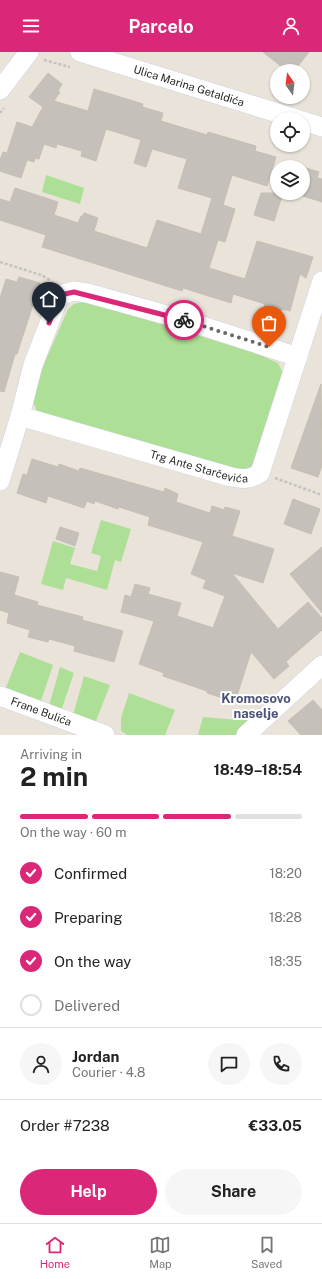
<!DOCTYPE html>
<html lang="en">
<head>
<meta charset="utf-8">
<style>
  body { margin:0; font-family:"Public Sans",sans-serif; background:#f6f6f6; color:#222; height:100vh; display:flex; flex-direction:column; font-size:15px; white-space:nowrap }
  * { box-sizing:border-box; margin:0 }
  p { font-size:13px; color:#767676 }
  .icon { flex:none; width:22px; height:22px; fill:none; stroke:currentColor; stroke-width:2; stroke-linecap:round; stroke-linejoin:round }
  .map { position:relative; height:683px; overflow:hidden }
  .sheet { display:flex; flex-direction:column; background:#fff; flex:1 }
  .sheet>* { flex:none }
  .needle { width:26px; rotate:346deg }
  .controls { position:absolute; left:270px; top:12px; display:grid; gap:8px }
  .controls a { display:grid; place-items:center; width:40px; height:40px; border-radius:50%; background:#fff; box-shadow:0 1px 3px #0004; font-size:20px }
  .pin { position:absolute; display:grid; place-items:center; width:34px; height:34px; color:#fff; margin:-41px -17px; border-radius:50% 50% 50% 0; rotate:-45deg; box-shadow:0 0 4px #0007 }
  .pin .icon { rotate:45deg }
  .courier { position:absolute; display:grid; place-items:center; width:40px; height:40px; margin:-20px; border:3px solid #db2777; border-radius:50%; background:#fff; color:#222; box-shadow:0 1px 5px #0007 }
  .headline em { font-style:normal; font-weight:700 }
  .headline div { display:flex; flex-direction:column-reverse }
  .headline { display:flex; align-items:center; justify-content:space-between; height:68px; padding:0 20px }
  h1 { font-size:26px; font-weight:700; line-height:30px }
  .bar { display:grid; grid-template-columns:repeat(4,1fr); gap:6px 4px; align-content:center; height:48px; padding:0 20px }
  .bar i { height:5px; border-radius:3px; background:#e0e0e0 }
  .bar .current { background:#db2777 }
  .bar p { grid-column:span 4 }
  .line { display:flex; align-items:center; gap:10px; padding:0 20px; border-top:1px solid #e0e0e0 }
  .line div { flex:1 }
  .round { display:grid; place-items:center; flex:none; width:42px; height:42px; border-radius:21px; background:#f6f6f6 }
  ol { padding:0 20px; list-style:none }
  li { display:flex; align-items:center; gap:12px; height:44px }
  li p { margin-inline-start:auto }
  li .icon { padding:4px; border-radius:50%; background:#db2777; color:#fff; stroke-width:4 }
  li:last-child { color:#767676 }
  li i { width:22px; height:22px; border:2px solid #e0e0e0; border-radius:50% }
  .primary-button { display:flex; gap:8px; margin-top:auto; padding:8px 20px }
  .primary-button a { flex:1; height:46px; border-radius:24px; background:#db2777; color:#fff; font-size:16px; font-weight:700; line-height:46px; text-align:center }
  .primary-button a+a { background:#f6f6f6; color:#222 }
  header { display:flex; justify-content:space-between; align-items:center; height:52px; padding:0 20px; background:#db2777; color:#fff; font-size:18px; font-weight:700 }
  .dock { display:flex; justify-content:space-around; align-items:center; height:56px; border-top:1px solid #e0e0e0; background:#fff; font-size:11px; color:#767676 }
  .dock a { display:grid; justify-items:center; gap:2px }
  .dock .current { color:#db2777 }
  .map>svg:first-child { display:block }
  .green { fill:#ade096 }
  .building { fill:#c5c0b9; stroke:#c5bfb3 }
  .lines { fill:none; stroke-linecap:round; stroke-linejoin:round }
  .minor-casing { stroke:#ced1e1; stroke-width:20 }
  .path { stroke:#c3c3c3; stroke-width:2.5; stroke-dasharray:3 2; stroke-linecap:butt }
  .minor { stroke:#fff; stroke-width:19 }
  .done { stroke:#6b6965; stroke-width:4; stroke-dasharray:0 7.2 }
  .route { stroke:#db2777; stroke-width:5 }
  .labels { text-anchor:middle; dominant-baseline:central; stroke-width:4; stroke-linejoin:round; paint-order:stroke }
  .street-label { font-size:11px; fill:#272727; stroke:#fff }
  .quarter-label { font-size:13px; font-weight:bold; fill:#4a5076; stroke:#fff }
</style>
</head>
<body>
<header><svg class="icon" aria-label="menu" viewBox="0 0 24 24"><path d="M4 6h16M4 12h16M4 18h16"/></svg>Parcelo<svg class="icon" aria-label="person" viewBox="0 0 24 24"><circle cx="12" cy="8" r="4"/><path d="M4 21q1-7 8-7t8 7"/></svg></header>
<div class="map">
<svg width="322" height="683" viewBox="0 0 322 683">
  <rect width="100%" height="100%" fill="#eae3d9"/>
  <path class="green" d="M46 123 84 136 80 152 42 140Z
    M86 249 255 301 278 311 283 321 252 416 245 419 37 359 32 348 34 335 68 257 74 252Z
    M101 468 131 477 121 510 115 508 107 538 66 526 63 538 41 532 53 489 75 496 70 512 97 519 101 504 91 501Z
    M20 600 53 613 40 652 5 638Z
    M60 615 74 621 61 659 49 654Z
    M84 624 110 633 96 669 93 671 73 663Z
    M129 641 175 658 165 683H127L121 679V666Z
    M203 665 239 668 250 665V670L237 683H198Z"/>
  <path class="building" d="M263 0H309L294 19H287Z
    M48 21 62 32 58 39 60 40 54 49 88 59 94 37 143 52 142 55 163 61 161 69 207 83 208 80 256 94 255 99 276 105 267 134 232 123 223 153 235 157 225 190 218 188 209 216 245 227 257 189 313 205 306 226 300 222 290 259 282 257 280 261 264 256 265 252 233 242 231 251 183 236 182 239 42 195 46 183 0 168V147L10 150 15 136 58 150 54 163 78 171 81 164H83L84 161 98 166 94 179 147 196 157 168 201 182 212 146 178 136 187 107 152 97 146 115 134 111 141 88 106 77 96 109 81 104 82 99 57 92 56 96 44 92 39 107 35 106 34 110 27 108 21 126 0 119V108L3 100 7 101 17 70 32 75 43 55 29 45Z
    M303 115 319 120 317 126 322 127V150L303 144Z
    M261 141H283L274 169 254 163Z
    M19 225 40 231 17 302H15L4 340 0 339V246L6 227 17 230Z
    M321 332 322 413 318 425 291 416Z
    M32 407 58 415 59 412 79 419 80 416 164 440 165 436 178 442 176 450 210 461 212 454 224 458 225 455 240 459 232 484 274 497 263 531 232 521 278 577 308 550 322 566V578L291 605 286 610 289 614 274 627 251 600 235 650 207 641V639L163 624 164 621 139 612 154 569 121 560 125 543 131 545 135 532 150 536 148 542 181 551 177 564 213 576 225 544 203 536 206 528 191 522 203 490 148 473 150 465 119 455 118 457 95 449 94 452 87 449 84 456 48 444 46 451 17 441 23 422 27 423Z
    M293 447 320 457 311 482 284 472Z
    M60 475 79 481 75 494 56 487Z
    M322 495V561L290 522Z
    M0 520 19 525 14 543 38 550 37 553 83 565 82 568 123 579 114 610 74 599 75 594 49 587 48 590 28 585 30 578 7 571 9 561 0 558Z
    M313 648 322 658V683H301L288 669Z"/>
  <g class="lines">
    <defs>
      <g id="minor">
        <path id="s1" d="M80 0 297 67"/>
        <path d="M0 38 29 0"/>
        <path d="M303 69 322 75"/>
        <path id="s2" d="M298 305 181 267 87 241 74 239 60 243 33 313 20 364 231 425C242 427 251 428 260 421L322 229"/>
        <path d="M0 429 20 364"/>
        <path id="s3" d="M0 644 105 683"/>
        <path d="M246 683 322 613"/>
      </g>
    </defs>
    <use href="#minor" class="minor-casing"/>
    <path class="path" d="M44 8 70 15
      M0 61 4 56
      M0 210 41 223 50 228
      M275 426 322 443"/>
    <use href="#minor" class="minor"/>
  </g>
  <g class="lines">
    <path class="done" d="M184 268 269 295"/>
    <path class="route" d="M49 271 60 243 74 240 184 268"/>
  </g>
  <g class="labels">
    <g class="street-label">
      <text stroke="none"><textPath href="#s1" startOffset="114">Ulica Marina Getaldića</textPath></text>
      <text stroke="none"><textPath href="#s2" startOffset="562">Trg Ante Starčevića</textPath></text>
      <text stroke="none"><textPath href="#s3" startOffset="44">Frane Bulića</textPath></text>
    </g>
    <g class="quarter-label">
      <text x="256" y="646">Kromosovo<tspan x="256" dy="15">naselje</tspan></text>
    </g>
  </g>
</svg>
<div class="controls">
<a><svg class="needle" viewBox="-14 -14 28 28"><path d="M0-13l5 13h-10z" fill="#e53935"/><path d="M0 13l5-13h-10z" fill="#767676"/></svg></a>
<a><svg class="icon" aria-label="locate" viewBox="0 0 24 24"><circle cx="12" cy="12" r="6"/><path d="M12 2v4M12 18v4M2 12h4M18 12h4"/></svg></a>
<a><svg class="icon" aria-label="layers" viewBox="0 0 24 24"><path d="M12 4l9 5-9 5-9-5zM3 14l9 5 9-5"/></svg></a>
</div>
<div class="pin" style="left:269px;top:295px;background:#ea580c"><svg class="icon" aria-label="bag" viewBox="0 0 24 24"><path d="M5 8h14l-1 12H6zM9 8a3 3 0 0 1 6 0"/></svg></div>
<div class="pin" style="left:49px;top:271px;background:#1f2937"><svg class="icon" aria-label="home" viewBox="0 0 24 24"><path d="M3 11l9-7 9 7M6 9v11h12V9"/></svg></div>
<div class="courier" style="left:184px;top:268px"><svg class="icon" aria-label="bike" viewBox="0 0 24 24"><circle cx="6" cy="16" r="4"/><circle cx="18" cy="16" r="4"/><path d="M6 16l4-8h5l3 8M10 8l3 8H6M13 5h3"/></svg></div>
</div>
<section class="sheet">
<div class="headline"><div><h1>2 min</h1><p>Arriving in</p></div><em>18:49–18:54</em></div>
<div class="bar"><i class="current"></i><i class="current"></i><i class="current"></i><i></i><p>On the way · 60 m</p></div>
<ol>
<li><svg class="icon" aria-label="check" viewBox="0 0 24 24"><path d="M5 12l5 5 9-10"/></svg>Confirmed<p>18:20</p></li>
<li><svg class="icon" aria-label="check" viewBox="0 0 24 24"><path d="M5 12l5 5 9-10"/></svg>Preparing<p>18:28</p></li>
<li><svg class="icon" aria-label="check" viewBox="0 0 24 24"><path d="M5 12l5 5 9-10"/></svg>On the way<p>18:35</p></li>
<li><i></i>Delivered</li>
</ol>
<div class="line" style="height:72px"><a class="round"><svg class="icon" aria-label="person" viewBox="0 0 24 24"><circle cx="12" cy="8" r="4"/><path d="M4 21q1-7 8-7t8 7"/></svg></a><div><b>Jordan</b><p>Courier · 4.8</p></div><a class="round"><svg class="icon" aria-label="chat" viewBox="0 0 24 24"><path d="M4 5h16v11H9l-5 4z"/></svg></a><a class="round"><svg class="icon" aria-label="phone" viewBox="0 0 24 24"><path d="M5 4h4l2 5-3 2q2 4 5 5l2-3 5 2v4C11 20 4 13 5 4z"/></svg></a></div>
<div class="line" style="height:52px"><div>Order #7238</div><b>€33.05</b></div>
<div class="primary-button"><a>Help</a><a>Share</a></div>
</section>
<nav class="dock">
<a class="current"><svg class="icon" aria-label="home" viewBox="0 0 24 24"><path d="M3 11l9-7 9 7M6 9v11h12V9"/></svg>Home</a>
<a><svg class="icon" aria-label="map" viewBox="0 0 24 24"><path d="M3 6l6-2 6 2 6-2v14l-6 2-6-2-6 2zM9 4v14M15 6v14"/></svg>Map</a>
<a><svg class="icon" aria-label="saved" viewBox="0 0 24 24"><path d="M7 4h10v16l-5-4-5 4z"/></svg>Saved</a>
</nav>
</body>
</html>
